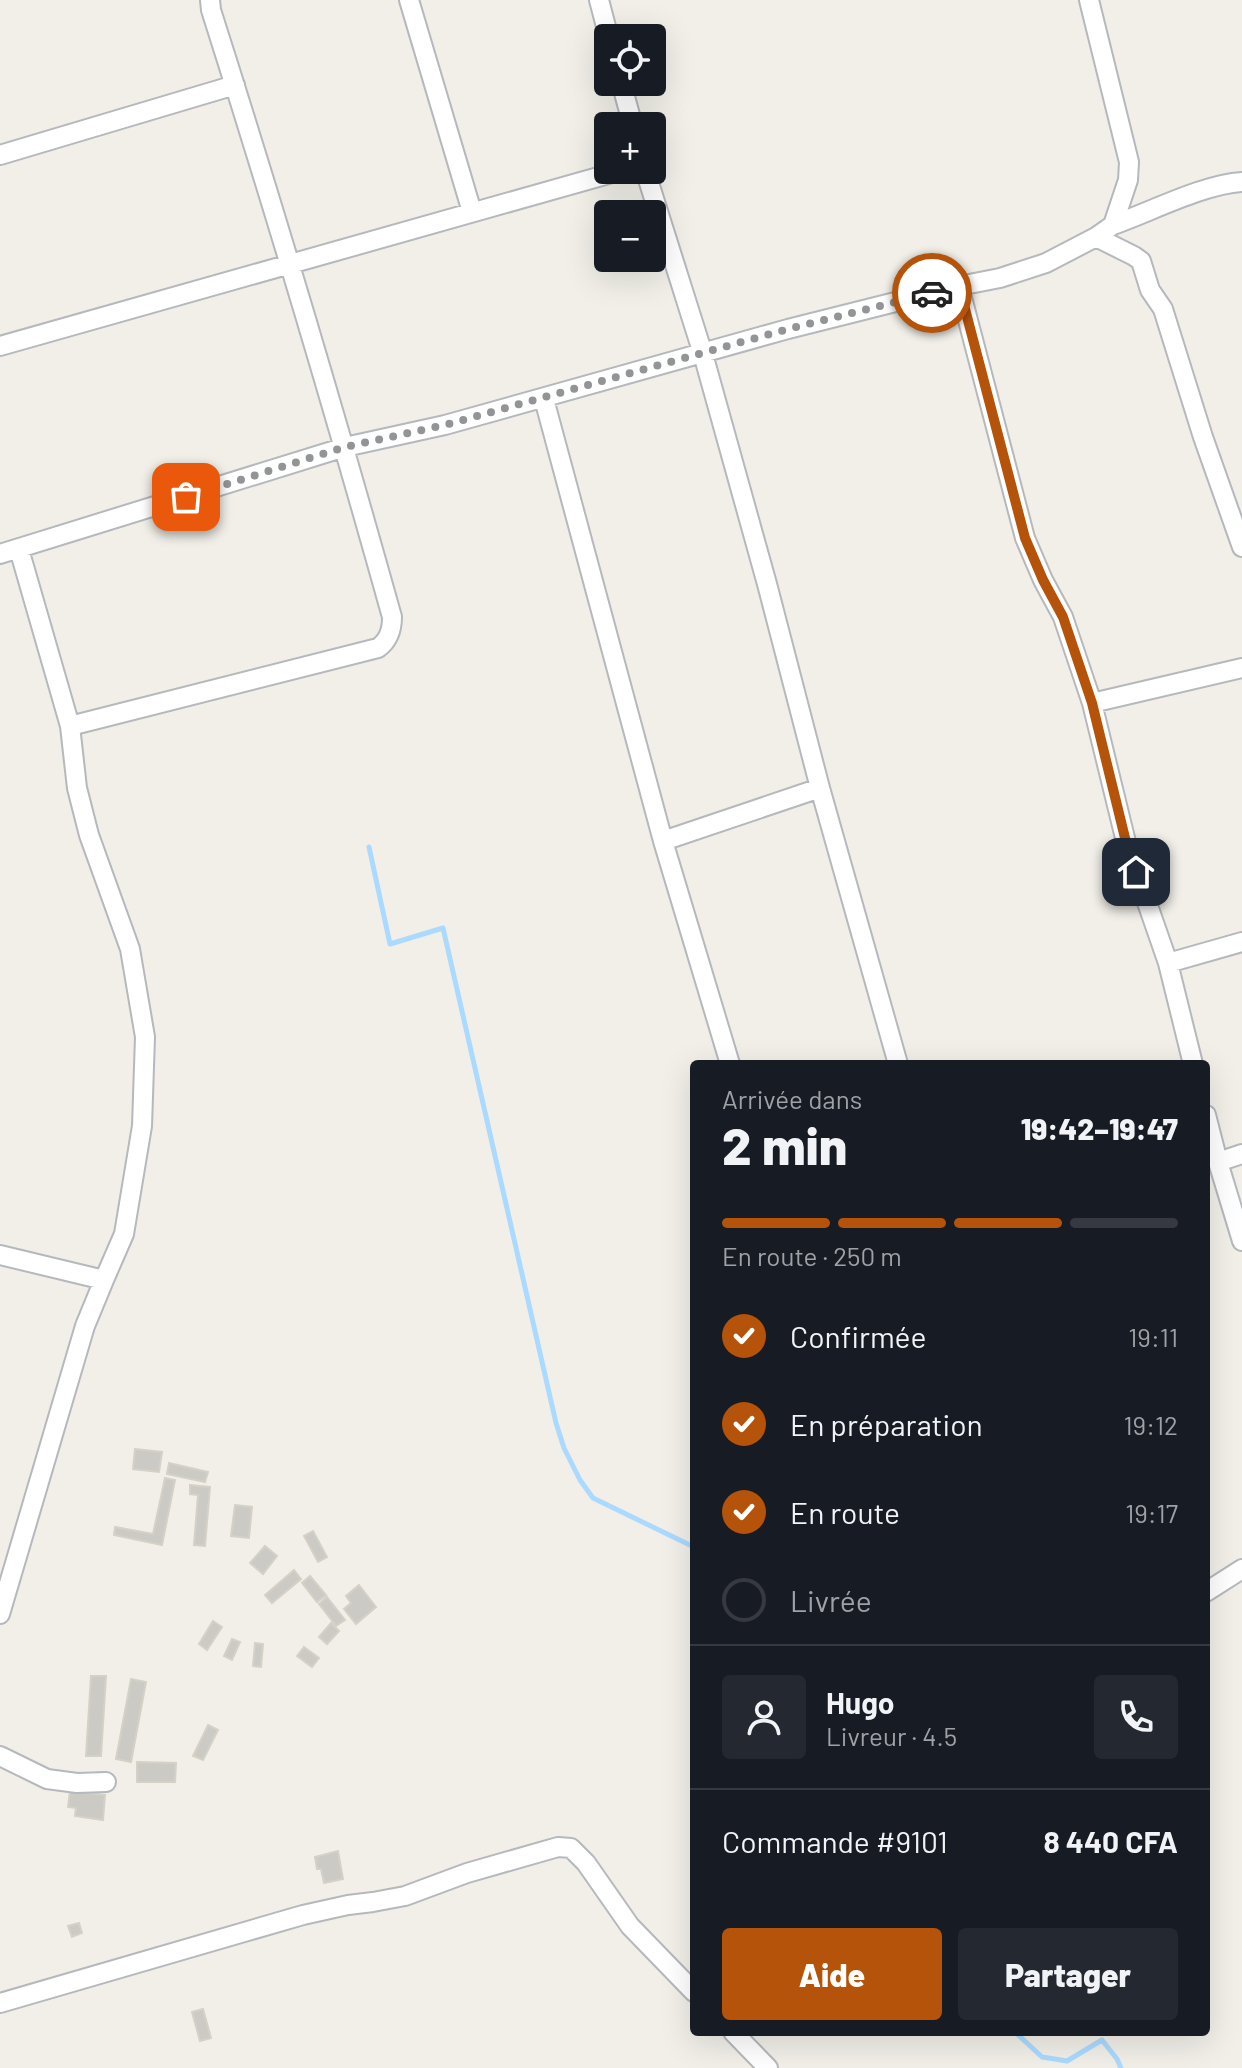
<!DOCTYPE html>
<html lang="fr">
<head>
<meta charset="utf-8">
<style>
  body { margin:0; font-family:Barlow,sans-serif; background:#242831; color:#f1f3f6; height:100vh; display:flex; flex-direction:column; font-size:30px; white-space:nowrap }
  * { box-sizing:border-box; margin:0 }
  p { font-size:26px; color:#9ea1a6 }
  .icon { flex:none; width:44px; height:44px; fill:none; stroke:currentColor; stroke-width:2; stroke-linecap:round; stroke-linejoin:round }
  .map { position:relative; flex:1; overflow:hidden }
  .panel { position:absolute; left:690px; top:1060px; width:520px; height:976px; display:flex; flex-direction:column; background:#171b24; border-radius:8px; box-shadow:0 8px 32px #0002 }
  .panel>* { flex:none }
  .controls { position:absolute; left:594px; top:24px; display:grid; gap:16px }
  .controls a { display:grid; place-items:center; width:72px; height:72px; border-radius:8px; background:#171b24; box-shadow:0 8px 32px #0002; font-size:40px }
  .pin { position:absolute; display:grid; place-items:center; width:68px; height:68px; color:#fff; margin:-34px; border-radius:16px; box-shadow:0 4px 12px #0006 }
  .courier { position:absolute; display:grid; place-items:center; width:80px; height:80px; margin:-40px; border:6px solid #b45309; border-radius:50%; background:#fff; color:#222; box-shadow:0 2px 10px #0007 }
  .head em { font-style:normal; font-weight:800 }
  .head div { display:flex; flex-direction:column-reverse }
  .head { display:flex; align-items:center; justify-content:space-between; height:136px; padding:0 32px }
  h1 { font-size:52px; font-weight:800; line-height:60px }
  .bar { display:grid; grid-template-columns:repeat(4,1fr); gap:12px 8px; align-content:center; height:96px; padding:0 32px }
  .bar i { height:10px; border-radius:6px; background:#363941 }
  .bar .selected { background:#b45309 }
  .bar p { grid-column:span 4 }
  .line { display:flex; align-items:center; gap:20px; padding:0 32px; border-top:2px solid #363941 }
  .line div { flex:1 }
  .round { display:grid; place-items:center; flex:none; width:84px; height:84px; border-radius:8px; background:#242831 }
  ol { padding:0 32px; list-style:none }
  li { display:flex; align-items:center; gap:24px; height:88px }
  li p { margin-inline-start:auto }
  li .icon { padding:8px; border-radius:50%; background:#b45309; color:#fff; stroke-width:4 }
  li:last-child { color:#9ea1a6 }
  li i { width:44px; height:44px; border:4px solid #363941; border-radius:50% }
  .primary-button { display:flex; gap:16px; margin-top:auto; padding:16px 32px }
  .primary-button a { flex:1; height:92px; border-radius:8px; background:#b45309; color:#fff; font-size:32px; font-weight:800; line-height:92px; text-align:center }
  .primary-button a+a { background:#242831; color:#f1f3f6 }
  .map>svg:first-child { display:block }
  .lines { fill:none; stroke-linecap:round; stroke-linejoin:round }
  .stream { stroke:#aadaff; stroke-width:5 }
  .building { fill:#cccac5; stroke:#d6d1c6; stroke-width:2 }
  .minor-casing { stroke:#b5b8bc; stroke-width:22 }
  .minor { stroke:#fff; stroke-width:18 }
  .done { stroke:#929495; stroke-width:8; stroke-dasharray:0 14.4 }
  .route { stroke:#b45309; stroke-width:10 }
</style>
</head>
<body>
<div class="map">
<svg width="1242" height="2068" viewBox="0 0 1242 2068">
  <rect width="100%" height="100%" fill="#f1efe8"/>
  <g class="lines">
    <path class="stream" d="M369 847 390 944 443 928 556 1423 564 1448 580 1480 593 1498 694 1547
      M1015 2032 1042 2057 1067 2061 1102 2040 1117 2059 1121 2068"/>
  </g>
  <path class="building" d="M135 1449 162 1452 159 1472 133 1469Z
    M169 1463 208 1472 205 1482 167 1474Z
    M165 1478 175 1480 162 1545 114 1535 115 1527 153 1534Z
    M190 1485 210 1487 205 1546 194 1545 198 1495 190 1494Z
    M235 1505 252 1507 249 1538 231 1536Z
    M313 1531 327 1557 318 1562 304 1536Z
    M265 1546 277 1556 263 1574 250 1563Z
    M294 1570 301 1579 272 1603 265 1595Z
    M310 1576 326 1595 317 1602 302 1583Z
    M359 1585 376 1607 356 1624 344 1609 351 1603 346 1596Z
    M327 1597 345 1620 336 1626 319 1604Z
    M213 1621 222 1627 207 1650 199 1644Z
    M331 1623 339 1631 327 1644 319 1637Z
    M232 1639 240 1642 232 1660 224 1656Z
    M255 1643 263 1644 261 1667 253 1666Z
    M304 1647 319 1658 312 1667 297 1656Z
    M91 1676H106L101 1756H86Z
    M131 1679 146 1682 131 1762 116 1759Z
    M208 1725 218 1730 203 1760 193 1756Z
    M137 1762 176 1763 175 1782H137Z
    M70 1791 105 1795 103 1820 75 1816 76 1808 68 1807Z
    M338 1851 343 1879 324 1883 321 1869H317L315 1857Z
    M79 1923 82 1933 72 1937 68 1926Z
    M203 2009 211 2038 200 2041 192 2012Z"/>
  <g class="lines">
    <defs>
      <path id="minor" d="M409 0 472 212
        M599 0 609 38
        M621 82 633 126
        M0 155 235 85
        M645 170 703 354 767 584 820 788 898 1064
        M1113 225C1150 212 1204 184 1242 182
        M1096 237 1134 256 1141 261 1150 290 1163 309 1203 437 1242 547
        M959 286 1025 538 1043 580 1063 617 1092 703 1126 842 1168 963 1193 1064
        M0 346 623 170
        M544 399 663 841 730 1064
        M19 549 70 726 77 788 89 835 130 949 145 1037 142 1126 124 1234 104 1280
        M0 554 345 447 445 425 788 329 959 286 1000 278 1046 263 1096 237 1113 225 1128 180 1129 162 1089 0
        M1092 703 1242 668
        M70 726 378 648C389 640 392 630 392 617 335 413 275 211 211 10L210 0
        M663 841 820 788
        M1168 963 1242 942
        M1206 1115 1218 1162 1242 1241
        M1218 1162 1242 1154
        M0 1255 104 1280 85 1326 0 1614
        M1206 1592 1242 1569
        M0 1756 47 1779 77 1783 106 1782
        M0 2003 303 1915 348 1905 373 1902 405 1896 467 1873 558 1847 571 1848 586 1863 630 1926 694 1992
        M733 2032 768 2068"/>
    </defs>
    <use href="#minor" class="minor-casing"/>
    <use href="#minor" class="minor"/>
  </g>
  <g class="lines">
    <path class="done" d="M186 497 345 447 445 425 788 329 932 293"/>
    <path class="route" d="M932 293 959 286 1025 538 1043 580 1063 617 1092 703 1126 842 1136 872"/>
  </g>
</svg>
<div class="controls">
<a><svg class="icon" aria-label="locate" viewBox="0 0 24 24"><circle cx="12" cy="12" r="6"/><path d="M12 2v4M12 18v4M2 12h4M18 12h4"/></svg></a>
<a>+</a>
<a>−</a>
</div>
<div class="pin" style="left:186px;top:497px;background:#ea580c"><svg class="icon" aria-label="bag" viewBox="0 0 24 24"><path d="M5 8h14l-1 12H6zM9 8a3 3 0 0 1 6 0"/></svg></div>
<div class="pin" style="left:1136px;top:872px;background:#1f2937"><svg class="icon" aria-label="home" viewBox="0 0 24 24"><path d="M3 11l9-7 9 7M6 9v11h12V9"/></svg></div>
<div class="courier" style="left:932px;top:293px"><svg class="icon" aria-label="car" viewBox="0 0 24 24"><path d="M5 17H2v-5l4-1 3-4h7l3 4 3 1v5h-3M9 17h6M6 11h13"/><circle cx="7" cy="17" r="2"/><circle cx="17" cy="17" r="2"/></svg></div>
<section class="panel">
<div class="head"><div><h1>2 min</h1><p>Arrivée dans</p></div><em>19:42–19:47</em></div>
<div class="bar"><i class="selected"></i><i class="selected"></i><i class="selected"></i><i></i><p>En route · 250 m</p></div>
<ol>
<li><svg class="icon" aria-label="check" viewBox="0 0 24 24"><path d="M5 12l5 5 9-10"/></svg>Confirmée<p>19:11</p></li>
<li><svg class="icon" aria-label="check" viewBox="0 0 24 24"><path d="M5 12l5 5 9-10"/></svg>En préparation<p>19:12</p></li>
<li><svg class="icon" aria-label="check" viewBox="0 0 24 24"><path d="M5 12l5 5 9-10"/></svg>En route<p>19:17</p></li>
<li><i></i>Livrée</li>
</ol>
<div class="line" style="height:144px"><a class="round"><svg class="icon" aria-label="person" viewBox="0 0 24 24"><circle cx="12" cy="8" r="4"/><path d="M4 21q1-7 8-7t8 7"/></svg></a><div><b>Hugo</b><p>Livreur · 4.5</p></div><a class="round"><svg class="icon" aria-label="phone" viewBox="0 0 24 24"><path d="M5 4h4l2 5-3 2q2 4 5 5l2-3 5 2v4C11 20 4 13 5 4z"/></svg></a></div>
<div class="line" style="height:104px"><div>Commande #9101</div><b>8 440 CFA</b></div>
<div class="primary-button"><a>Aide</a><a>Partager</a></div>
</section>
</div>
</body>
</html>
